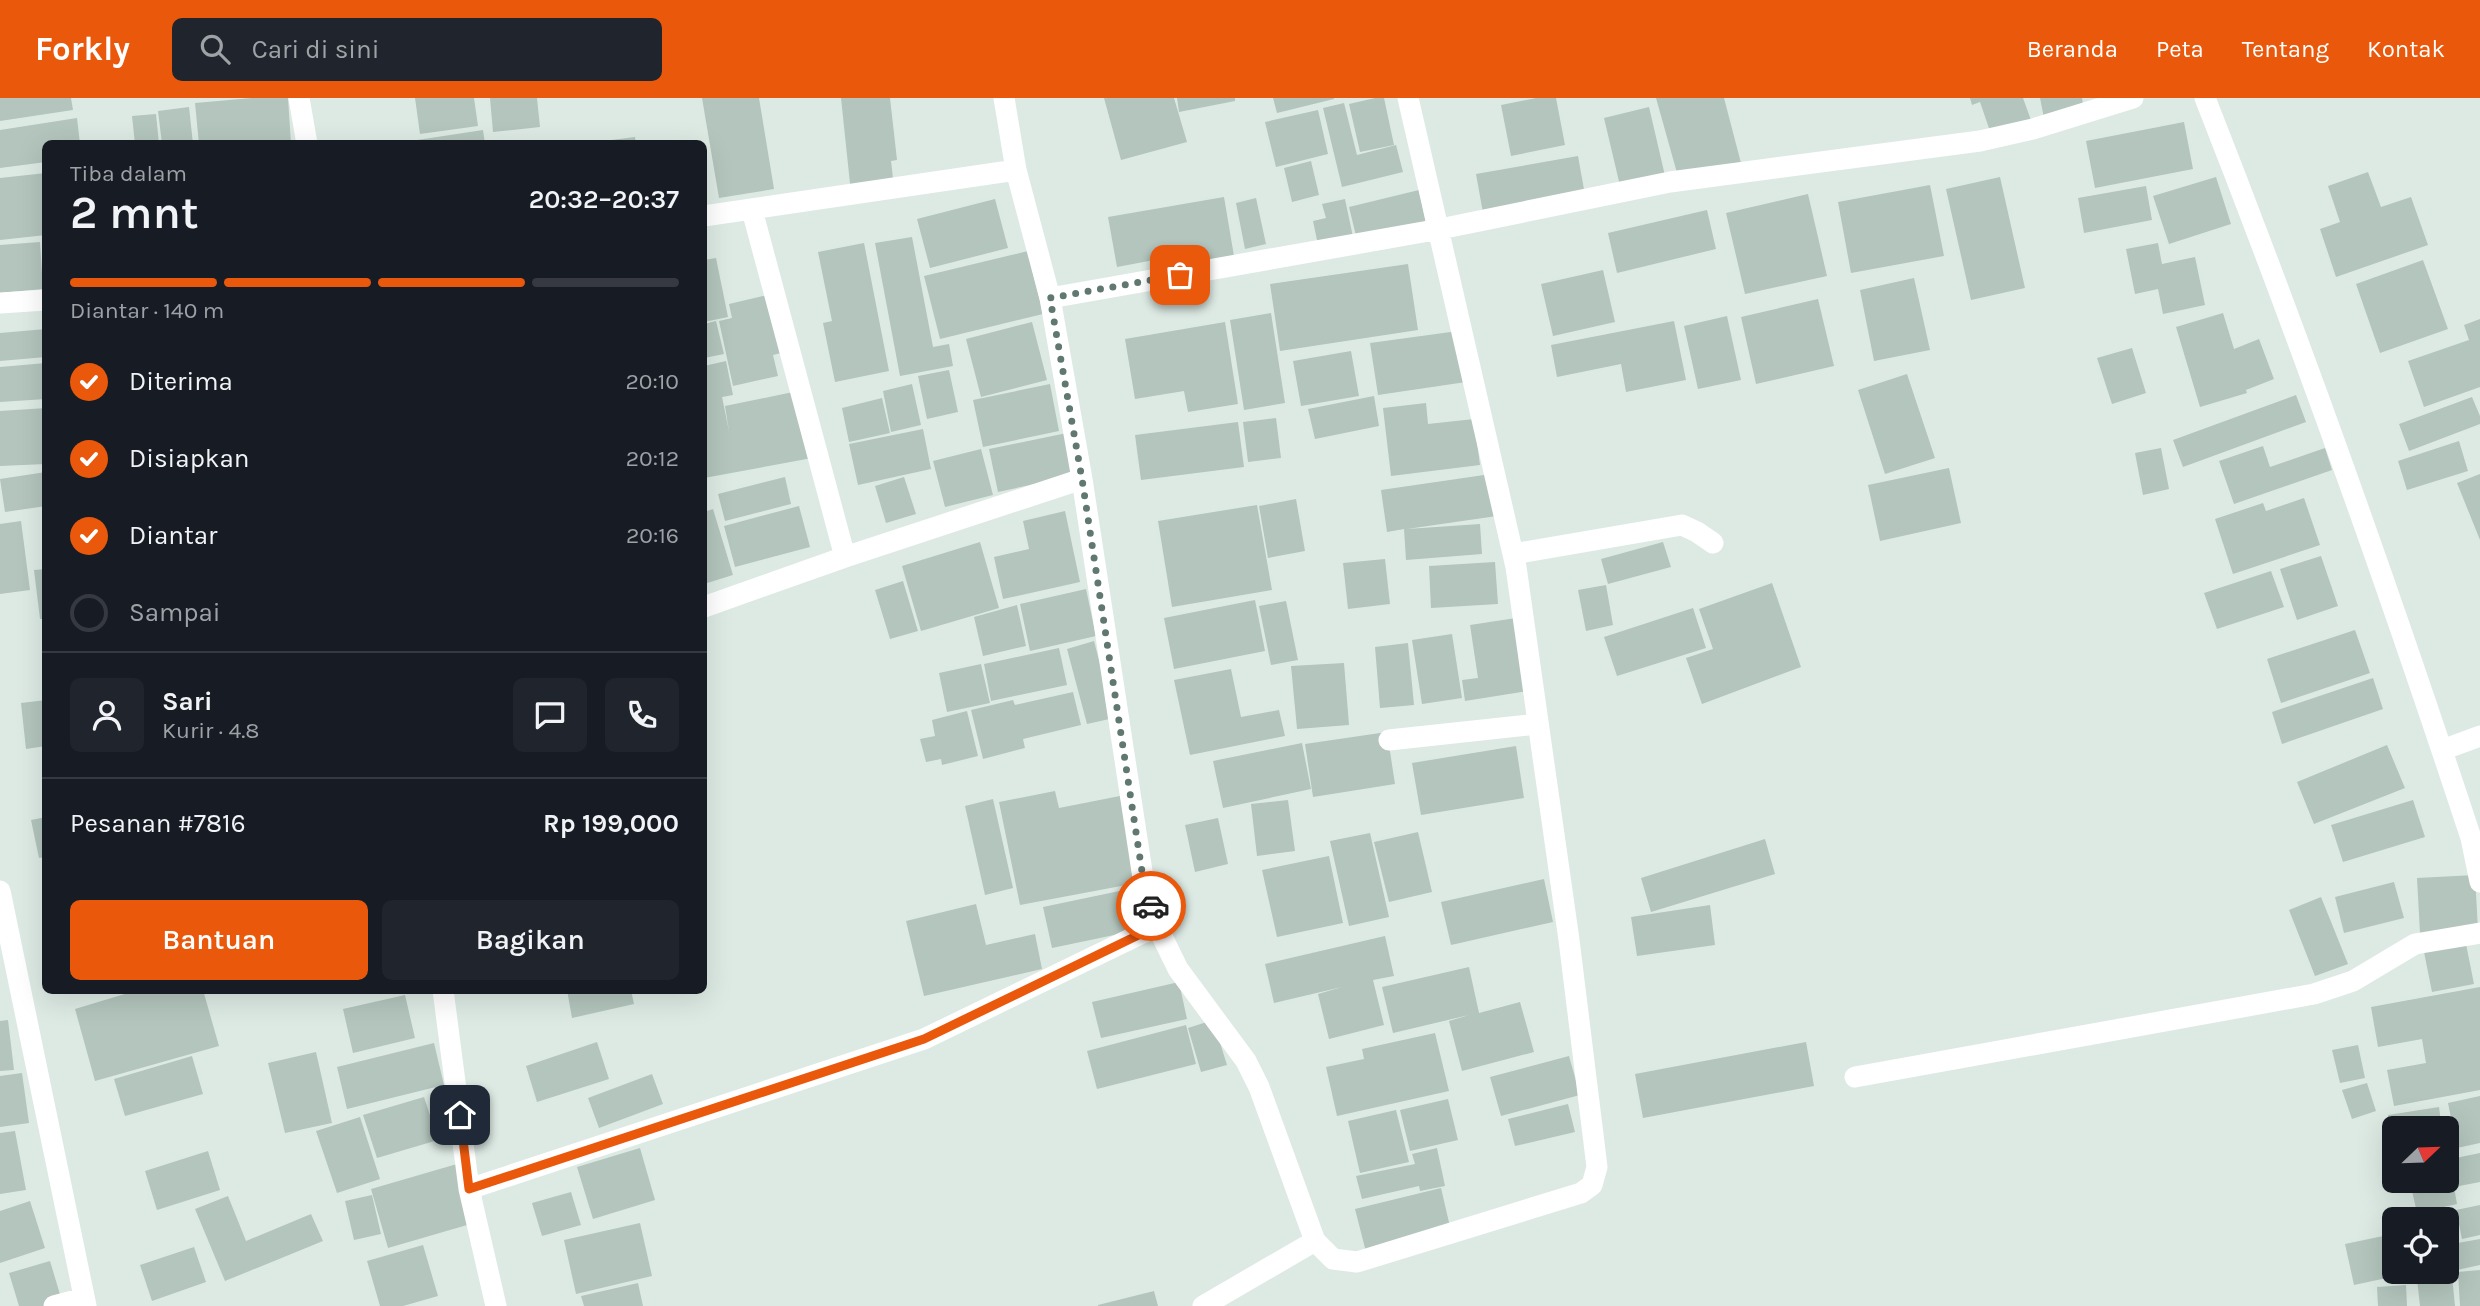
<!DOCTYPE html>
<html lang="id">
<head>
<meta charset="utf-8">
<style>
  body { margin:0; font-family:Karla,sans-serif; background:#20242c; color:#f1f3f6; height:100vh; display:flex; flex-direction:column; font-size:26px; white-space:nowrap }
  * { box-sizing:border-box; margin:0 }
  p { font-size:23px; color:#9ea1a6 }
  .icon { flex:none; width:38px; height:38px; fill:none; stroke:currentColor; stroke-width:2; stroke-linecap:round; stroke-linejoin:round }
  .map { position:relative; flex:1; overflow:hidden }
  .details { position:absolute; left:42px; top:42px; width:665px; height:854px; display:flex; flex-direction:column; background:#171b24; border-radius:10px; box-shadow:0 7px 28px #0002 }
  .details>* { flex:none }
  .needle { width:46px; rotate:67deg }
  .controls { position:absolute; left:2382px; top:1018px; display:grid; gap:14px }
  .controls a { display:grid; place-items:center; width:77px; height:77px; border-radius:10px; background:#171b24; box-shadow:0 7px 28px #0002; font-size:35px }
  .pin { position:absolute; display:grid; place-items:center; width:60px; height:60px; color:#fff; margin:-30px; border-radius:14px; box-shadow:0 4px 10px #0006 }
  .courier { position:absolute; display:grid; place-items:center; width:70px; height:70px; margin:-35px; border:5px solid #ea580c; border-radius:50%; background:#fff; color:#222; box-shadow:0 2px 9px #0007 }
  .summary em { font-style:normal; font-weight:600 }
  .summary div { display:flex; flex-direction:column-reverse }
  .summary { display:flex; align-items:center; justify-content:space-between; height:119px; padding:0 28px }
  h1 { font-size:46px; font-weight:600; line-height:52px }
  .bar { display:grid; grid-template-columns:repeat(4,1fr); gap:10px 7px; align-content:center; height:84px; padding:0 28px }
  .bar i { height:9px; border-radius:5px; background:#363941 }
  .bar .current { background:#ea580c }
  .bar p { grid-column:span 4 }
  .line { display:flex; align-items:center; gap:18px; padding:0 28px; border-top:2px solid #363941 }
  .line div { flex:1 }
  .round { display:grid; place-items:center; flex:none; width:74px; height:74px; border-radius:10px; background:#20242c }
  ol { padding:0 28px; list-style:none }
  li { display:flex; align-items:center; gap:21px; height:77px }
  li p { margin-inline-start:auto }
  li .icon { padding:7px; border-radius:50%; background:#ea580c; color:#fff; stroke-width:4 }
  li:last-child { color:#9ea1a6 }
  li i { width:38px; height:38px; border:4px solid #363941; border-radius:50% }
  .button { display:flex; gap:14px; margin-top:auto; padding:14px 28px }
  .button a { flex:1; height:80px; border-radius:10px; background:#ea580c; color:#fff; font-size:28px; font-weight:600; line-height:80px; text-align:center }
  .button a+a { background:#20242c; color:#f1f3f6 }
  header { display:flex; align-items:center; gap:42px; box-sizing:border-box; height:98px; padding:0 35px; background:#ea580c; color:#fff }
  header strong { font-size:33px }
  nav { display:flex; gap:38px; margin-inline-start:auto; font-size:24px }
  .search { width:490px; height:63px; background:#20242c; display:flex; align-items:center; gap:18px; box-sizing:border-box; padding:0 24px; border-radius:10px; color:#9ea1a6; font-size:26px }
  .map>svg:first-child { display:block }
  .building { fill:#b3c5bd }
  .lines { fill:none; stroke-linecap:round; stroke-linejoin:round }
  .street { stroke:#fff; stroke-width:21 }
  .done { stroke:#617871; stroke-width:7; stroke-dasharray:0 12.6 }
  .route { stroke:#ea580c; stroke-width:9 }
</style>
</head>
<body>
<header>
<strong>Forkly</strong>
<div class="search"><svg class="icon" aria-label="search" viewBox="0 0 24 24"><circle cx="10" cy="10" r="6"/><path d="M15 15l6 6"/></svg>Cari di sini</div>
<nav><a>Beranda</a><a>Peta</a><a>Tentang</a><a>Kontak</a></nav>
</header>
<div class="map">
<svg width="2480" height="1208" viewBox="0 0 2480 1208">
  <rect width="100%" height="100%" fill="#ddeae4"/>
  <path class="building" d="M0 0H71L73 12 0 23Z
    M252 0H288L291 46H199L195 5Z
    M415 0H474L478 28 420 36Z
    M490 0H537L540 29 493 34Z
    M702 0H759L774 91 719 100Z
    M841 0H890L897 62 891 63 894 89 851 95Z
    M1104 0H1174L1187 44 1121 62Z
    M1177 0H1235V3L1179 14Z
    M1273 0H1334V1L1277 15Z
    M1375 0H1384L1394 47 1360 54 1349 6Z
    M1536 0H1556L1565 47 1511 58 1501 7Z
    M1656 0H1724L1741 65 1679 82Z
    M1970 0H2023L2032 25 1992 39 1980 4 1972 7Z
    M2040 0H2082L2084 12 2044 20Z
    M1344 5 1357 57 1396 47 1403 74 1342 89 1323 10Z
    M189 9 193 46H162L158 13Z
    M1649 9 1666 82 1621 92 1604 20Z
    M1318 12 1328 56 1276 69 1265 24Z
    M156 16 159 46H135L132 18Z
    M77 20 80 46H46V64L0 70V32Z
    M2184 24 2193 71 2095 90 2086 43Z
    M483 32 485 46H404V44Z
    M635 39 636 46H596V44Z
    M1578 58 1585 97 1483 115 1476 76Z
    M1311 63 1319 97 1292 104 1284 70Z
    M2368 74 2381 109 2411 99 2428 147 2336 179 2320 131 2340 124 2328 88Z
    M46 75V137L0 142V80Z
    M2000 79 2025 190 1971 202 1946 91Z
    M2216 79 2231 126 2169 146 2153 98Z
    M1930 87 1944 158 1851 175 1838 104Z
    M2146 88 2152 122 2084 135 2078 100Z
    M1419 92 1426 126 1357 142 1349 109Z
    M1808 96 1827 178 1745 196 1726 115Z
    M1224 99 1235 164 1204 170 1202 153 1117 169 1108 119Z
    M1256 100 1266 146 1245 151 1236 105Z
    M995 101 1008 150 930 170 917 121Z
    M1345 101 1353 139 1318 147 1313 123 1326 120 1322 106Z
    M1707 112 1716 151 1617 175 1608 135Z
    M912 139 933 249 949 246 953 268 900 278 875 145Z
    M40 144 43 191 0 195V147Z
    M864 145 889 273 835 284 823 225 832 223 818 154Z
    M2158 145 2162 166 2195 159 2205 207 2163 216 2158 191 2135 196 2126 151Z
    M1028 153 1043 216 940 241 924 178Z
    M716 160 728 219 704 224V162Z
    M2423 162 2448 231 2380 255 2356 186Z
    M1408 166 1418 232 1280 253 1270 186Z
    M1603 172 1615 224 1553 238 1541 186Z
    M1914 180 1930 252 1874 263 1860 192Z
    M772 196 785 254 773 257 778 278 733 288 719 223 732 220 729 206Z
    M1818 201 1834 268 1756 286 1741 219Z
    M1271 215 1285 305 1244 312 1230 222Z
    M2223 215 2234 251 2259 241 2274 281 2246 292 2247 295 2200 309 2176 229Z
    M1727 218 1741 282 1698 291 1684 228Z
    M2480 221V289L2424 309 2408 263 2469 242 2464 227Z
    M716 223 724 256 704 260V226Z
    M1674 223 1686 282 1626 294 1621 266 1557 279 1551 247Z
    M1032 224 1047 282 981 299 966 241Z
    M1225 224 1238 306 1188 314 1184 293 1135 301 1125 241Z
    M46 231V259L0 263V235Z
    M1458 233 1466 284 1378 297 1370 245Z
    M2132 250 2146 295 2112 306 2097 260Z
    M1351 253 1359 298 1301 308 1293 263Z
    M726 263 733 297 722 299 729 333 725 308 798 293 812 360 704 380V268Z
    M46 265V301L0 304V269Z
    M949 272 958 314 927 321 918 278Z
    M1907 276 1935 360 1885 376 1858 292Z
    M912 286 921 327 891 334 883 293Z
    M1050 286 1059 333 983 349 973 302Z
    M2296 297 2306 324 2183 369 2173 342Z
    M1374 298 1379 328 1315 341 1308 311Z
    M2472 299 2480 318V326L2409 353 2399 326Z
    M882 300 890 335 849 344 842 310Z
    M1426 305 1428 326 1474 321 1480 367 1391 378 1383 310Z
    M46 310V366L0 368V313Z
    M1276 320 1281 360 1248 364 1243 324Z
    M1238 324 1244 369 1141 382 1135 337Z
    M923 331 931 371 858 387 849 346Z
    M1067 335 1076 377 998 394 989 351Z
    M2459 343 2468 373 2407 392 2398 363Z
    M2263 348 2270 369 2325 350 2332 372 2234 406 2219 363Z
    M2161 350 2169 391 2143 397 2135 355Z
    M981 351 993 397 945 409 933 363Z
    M1949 370 1961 425 1880 443 1868 387Z
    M46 374V408L5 414 0 381Z
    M1491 376 1497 418 1407 431 1480 426 1482 456 1406 462 1404 431 1387 434 1381 392Z
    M2480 376V442L2457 385Z
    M785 379 791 406 725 423 718 396Z
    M904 379 916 416 886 425 875 388Z
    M2304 400 2320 447 2233 476 2215 421 2263 405 2266 413Z
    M1296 401 1305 453 1268 460 1259 408Z
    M1257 407 1272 492 1172 509 1158 423Z
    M799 408 810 449 735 469 724 428Z
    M713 411 733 477 704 486V414Z
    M1065 413 1080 484 1003 501 994 459 1029 451 1023 423Z
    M21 423 30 492 0 496V426Z
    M980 444 999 510 921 533 902 468Z
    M1663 444 1671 469 1608 486 1601 461Z
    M2321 458 2338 508 2297 522 2280 471Z
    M1385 461 1390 506 1348 511 1343 465Z
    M1495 464 1498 506 1431 510 1429 468Z
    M46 471V521H40L34 472Z
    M2271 473 2284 509 2217 531 2204 495Z
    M903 483 918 533 890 541 875 492Z
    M1772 485 1801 569 1702 606 1686 560 1713 551 1699 511Z
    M1606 487 1613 527 1586 533 1578 492Z
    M1086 491 1096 538 1030 553 1020 506Z
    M1255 502 1265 553 1174 571 1164 520Z
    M1286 503 1298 562 1271 567 1259 508Z
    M1017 507 1026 548 983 558 974 519Z
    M1693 510 1706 550 1617 578 1604 539Z
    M1516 520 1528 593 1465 603 1462 582 1478 580 1470 527Z
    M2355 532 2370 575 2281 605 2267 561Z
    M1452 536 1462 600 1422 606 1412 542Z
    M1094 543 1114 620 1087 626 1067 551Z
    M1408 545 1414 607 1380 610 1375 549Z
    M1059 550 1067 587 991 603 984 566Z
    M1344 565 1349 627 1297 631 1291 568Z
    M981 566 990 605 947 614 939 575Z
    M1231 571 1241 619 1279 612 1285 638 1190 657 1174 582Z
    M2373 580 2383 611 2282 646 2272 614Z
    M1073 594 1081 627 1023 641 1025 650 983 661 971 612 1013 602 1015 607Z
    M46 602V648L26 651 21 605Z
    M967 613 978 658 942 667 941 661 926 664 920 641 935 638 932 622Z
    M1387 634 1395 686 1313 699 1305 646Z
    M1302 645 1311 691 1223 710 1213 663Z
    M2387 647 2405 690 2314 726 2297 684Z
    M1516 648 1524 700 1421 717 1412 665Z
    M1055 693 1059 710 1120 698 1137 785 1020 807 999 704Z
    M993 701 1013 790 985 797 965 708Z
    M1288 702 1295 753 1257 758 1251 706Z
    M2413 702 2425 739 2343 764 2331 727Z
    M46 719V759L39 760 31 722Z
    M1218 720 1228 766 1195 774 1185 727Z
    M1418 734 1432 794 1389 804 1374 744Z
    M1370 735 1389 819 1349 828 1330 743Z
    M1765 741 1775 776 1651 814 1641 780Z
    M1329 758 1343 825 1277 839 1262 772Z
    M2475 777 2478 832 2420 835 2417 780Z
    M1544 781 1553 824 1451 847 1441 804Z
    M2394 784 2404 820 2344 835 2335 799Z
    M1129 791 1138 832 1052 850 1043 809Z
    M2321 799 2348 866 2315 878 2289 812Z
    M976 806 986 847 1035 836 1042 871 924 898 906 823Z
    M1710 807 1715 847 1637 858 1631 819Z
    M1385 838 1394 878 1373 882 1384 927 1329 941 1318 896 1342 889 1274 905 1265 866Z
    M2465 841 2474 886 2432 894 2423 849Z
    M1469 869 1479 915 1520 904 1534 954 1462 973 1449 923 1469 917 1393 935 1382 889Z
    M1179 884 1187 921 1101 940 1092 904Z
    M2480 889V992L2394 1008 2387 972 2426 965 2422 941 2378 949 2371 909Z
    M138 892H203L219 948 95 983 75 911Z
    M567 892H631L634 906 572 920Z
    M405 897 415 940 353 955 343 911Z
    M8 922 14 972 0 973V923Z
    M1213 922 1227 967 1201 974 1188 930Z
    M1186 927 1196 966 1097 991 1087 953Z
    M1435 935 1449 993 1337 1018 1326 969 1364 961 1362 951Z
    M597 944 609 981 537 1004 526 968Z
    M1806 944 1814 988 1643 1020 1635 976Z
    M434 945 444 987 347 1011 337 969Z
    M2358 947 2365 980 2340 985 2332 952Z
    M316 954 332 1025 285 1035 268 965Z
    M192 958 203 996 125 1018 114 981Z
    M1569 958 1580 997 1501 1018 1490 979Z
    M22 975 29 1025 0 1029V978Z
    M652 976 663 1006 599 1030 588 1000Z
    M2367 985 2376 1013 2352 1021 2342 992Z
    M2480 998V1045L2457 1050 2448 1005Z
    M424 999 438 1042 377 1060 363 1017Z
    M1448 1001 1458 1042 1410 1053 1400 1012Z
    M1568 1006 1575 1034 1515 1048 1508 1021Z
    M2439 1009 2442 1031H2394L2393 1043 2388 1017Z
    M1396 1012 1409 1064 1360 1075 1348 1023Z
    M360 1019 380 1081 337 1095 316 1033Z
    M15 1033 26 1092 0 1096V1035Z
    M640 1050 655 1102 593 1121 577 1069Z
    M1437 1050 1445 1088 1420 1093 1419 1088 1362 1101 1356 1078 1415 1066 1412 1056Z
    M208 1053 220 1092 157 1112 145 1073Z
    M2480 1055V1084L2454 1089 2457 1106 2417 1115 2410 1084 2446 1083V1062Z
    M457 1066 474 1125 388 1150 371 1091Z
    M1441 1090 1451 1133 1366 1154 1355 1111Z
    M571 1094 581 1127 542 1138 532 1105Z
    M372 1097 381 1136 354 1142 345 1103Z
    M228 1098 246 1143 311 1116 323 1143 225 1183 195 1111Z
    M30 1103 45 1150 0 1165V1113Z
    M2480 1107V1137L2462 1141 2456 1112Z
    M640 1125 652 1178 576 1196 564 1142Z
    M2388 1137 2396 1178 2354 1187 2345 1146Z
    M2480 1141V1167L2457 1172 2452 1146Z
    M423 1147 438 1198 403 1208H380L367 1163Z
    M194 1149 206 1184 152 1203 140 1167Z
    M50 1163 62 1203 46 1208H19L9 1175Z
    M2480 1172V1208H2460L2458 1174Z
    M2452 1178 2455 1208H2420L2417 1181Z
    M638 1185 643 1208H584L581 1198Z
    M2406 1187 2407 1208H2378L2377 1189Z
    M1154 1193 1158 1208H1098V1207Z"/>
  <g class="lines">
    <path class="street" d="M299 0 307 46
      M1004 0 1016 72 1050 200 1082 381 1143 780 1157 828 1178 871 1246 963 1259 989 1315 1143 1333 1161 1357 1164 1581 1095 1592 1087 1597 1069 1569 842 1516 469 1408 0
      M2205 0C2301 244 2389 491 2471 740L2480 784
      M752 112 845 459
      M704 118 1016 72
      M1050 200 1440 131 1670 84 1980 43 2033 31 2133 0
      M0 205 46 202
      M1513 456 1682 427 1697 434 1713 445
      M704 509 845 459 1082 381
      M1389 642 1537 626
      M2442 652 2480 638
      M0 793 86 1208
      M443 892 469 1091 496 1208
      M1855 979 2314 896 2353 883 2415 846 2480 835
      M469 1091 924 941 1157 828
      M54 1208 84 1200
      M1203 1208 1315 1143"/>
  </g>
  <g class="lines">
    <path class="done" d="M1151 808 1143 780 1082 381 1050 200 1180 177"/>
    <path class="route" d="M460 1017 469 1091 924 941 1157 828 1151 808"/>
  </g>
</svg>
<div class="controls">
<a><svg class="needle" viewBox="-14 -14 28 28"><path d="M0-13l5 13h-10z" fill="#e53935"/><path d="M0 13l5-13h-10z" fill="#9ea1a6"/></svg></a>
<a><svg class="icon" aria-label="locate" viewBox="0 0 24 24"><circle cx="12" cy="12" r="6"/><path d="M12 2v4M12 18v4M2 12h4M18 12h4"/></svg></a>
</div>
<div class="pin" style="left:1180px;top:177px;background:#ea580c"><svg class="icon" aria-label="bag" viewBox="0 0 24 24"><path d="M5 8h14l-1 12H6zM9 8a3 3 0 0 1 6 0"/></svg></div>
<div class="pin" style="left:460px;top:1017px;background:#1f2937"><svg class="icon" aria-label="home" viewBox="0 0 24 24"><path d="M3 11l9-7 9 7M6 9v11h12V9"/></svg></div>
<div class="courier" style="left:1151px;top:808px"><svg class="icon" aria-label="car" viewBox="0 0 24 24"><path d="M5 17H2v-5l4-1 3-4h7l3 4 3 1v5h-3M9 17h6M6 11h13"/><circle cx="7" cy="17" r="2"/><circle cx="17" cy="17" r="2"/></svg></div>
<section class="details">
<div class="summary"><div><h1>2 mnt</h1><p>Tiba dalam</p></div><em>20:32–20:37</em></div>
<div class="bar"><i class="current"></i><i class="current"></i><i class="current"></i><i></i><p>Diantar · 140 m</p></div>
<ol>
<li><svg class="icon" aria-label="check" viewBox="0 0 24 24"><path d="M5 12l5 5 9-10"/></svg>Diterima<p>20:10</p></li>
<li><svg class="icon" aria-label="check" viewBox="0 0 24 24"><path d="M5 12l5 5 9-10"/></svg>Disiapkan<p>20:12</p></li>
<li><svg class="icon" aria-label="check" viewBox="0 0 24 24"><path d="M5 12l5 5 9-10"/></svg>Diantar<p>20:16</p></li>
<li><i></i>Sampai</li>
</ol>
<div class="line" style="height:126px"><a class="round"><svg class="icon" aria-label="person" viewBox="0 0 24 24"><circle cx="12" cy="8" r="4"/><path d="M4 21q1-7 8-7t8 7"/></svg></a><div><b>Sari</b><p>Kurir · 4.8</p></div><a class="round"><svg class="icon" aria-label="chat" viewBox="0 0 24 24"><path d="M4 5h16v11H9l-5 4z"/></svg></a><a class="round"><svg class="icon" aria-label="phone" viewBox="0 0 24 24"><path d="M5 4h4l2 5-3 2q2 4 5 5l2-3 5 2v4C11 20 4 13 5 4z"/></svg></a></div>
<div class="line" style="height:91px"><div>Pesanan #7816</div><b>Rp 199,000</b></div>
<div class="button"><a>Bantuan</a><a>Bagikan</a></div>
</section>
</div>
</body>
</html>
